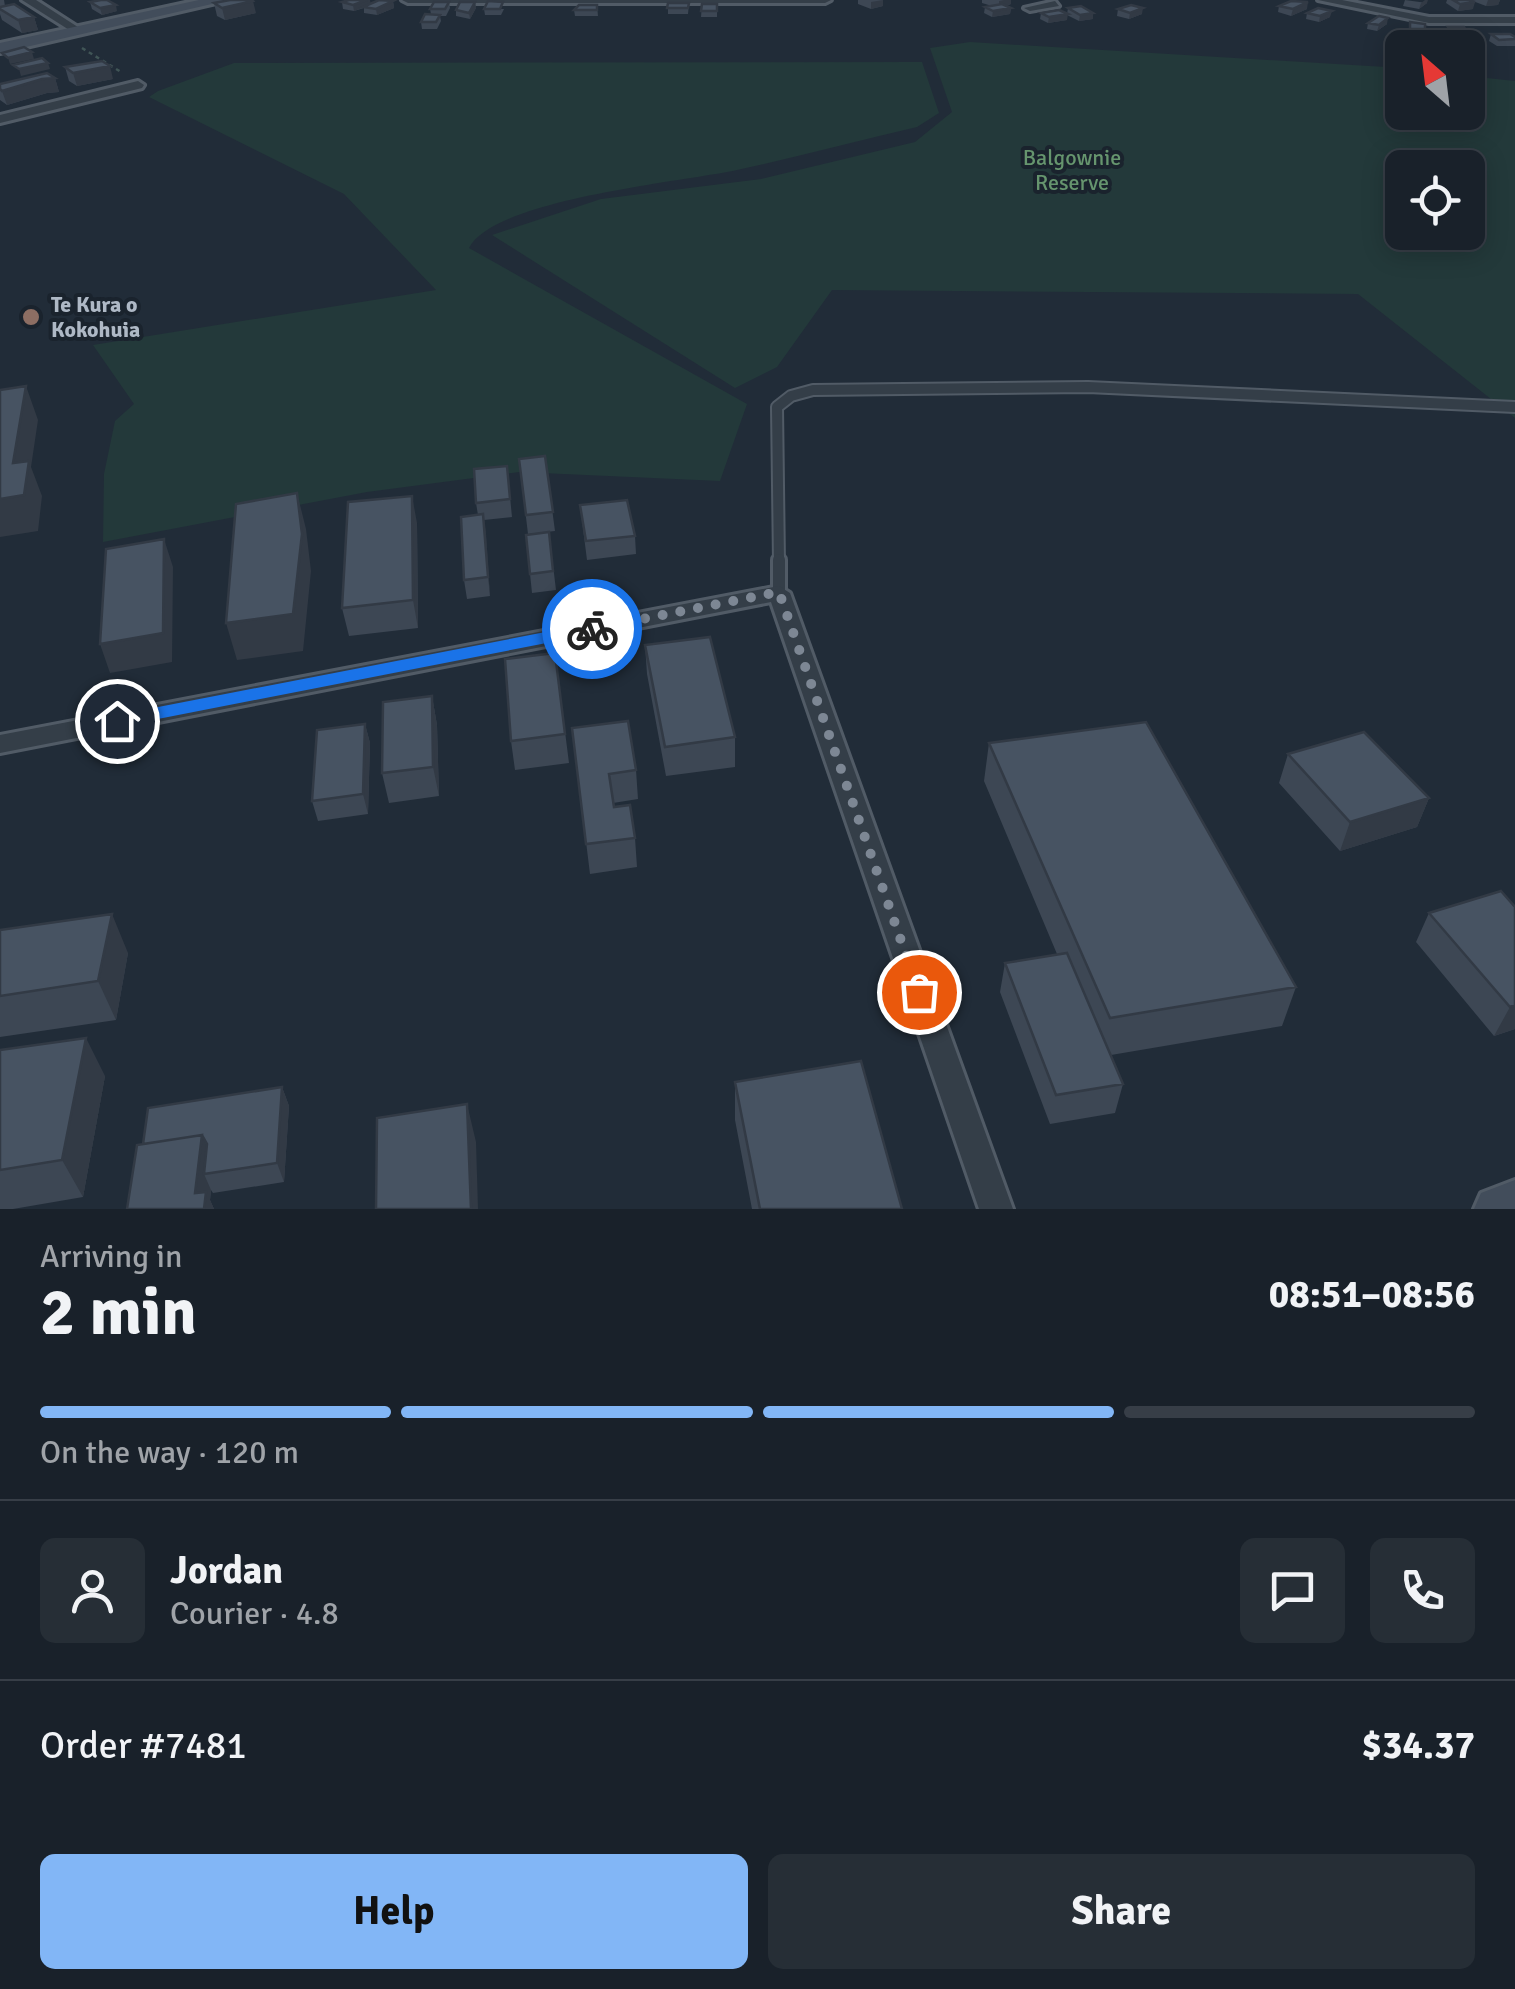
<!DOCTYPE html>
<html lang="en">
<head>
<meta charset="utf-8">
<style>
  body { margin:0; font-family:Signika,sans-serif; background:#262e36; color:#f1f3f6; height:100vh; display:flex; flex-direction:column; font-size:38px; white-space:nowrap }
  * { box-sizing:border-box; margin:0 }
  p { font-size:32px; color:#9fa3a8 }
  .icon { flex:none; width:55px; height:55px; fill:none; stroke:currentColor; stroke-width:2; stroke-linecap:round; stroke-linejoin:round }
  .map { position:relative; height:1209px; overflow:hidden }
  .panel { display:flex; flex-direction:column; background:#19212a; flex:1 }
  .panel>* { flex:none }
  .needle { width:65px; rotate:332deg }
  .buttons { position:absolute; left:1385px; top:30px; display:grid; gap:20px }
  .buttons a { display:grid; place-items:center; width:100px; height:100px; border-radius:15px; background:#19212a; box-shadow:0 5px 25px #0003,0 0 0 2px #373e47; font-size:50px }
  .pin { position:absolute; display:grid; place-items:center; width:85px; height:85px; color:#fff; margin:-42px; border:5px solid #fff; border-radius:50%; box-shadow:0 2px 10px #0007 }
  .courier { position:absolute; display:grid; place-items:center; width:100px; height:100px; margin:-50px; border:8px solid #1a73e8; border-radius:50%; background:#fff; color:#222; box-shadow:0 2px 12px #0007 }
  .summary em { font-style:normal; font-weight:800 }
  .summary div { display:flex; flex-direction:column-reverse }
  .summary { display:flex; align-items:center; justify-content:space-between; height:170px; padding:0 40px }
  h1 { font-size:65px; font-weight:800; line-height:75px }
  .bar { display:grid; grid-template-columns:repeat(4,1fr); gap:15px 10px; align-content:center; height:120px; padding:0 40px }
  .bar i { height:12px; border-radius:8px; background:#373e47 }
  .bar .selected { background:#82b6f6 }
  .bar p { grid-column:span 4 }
  .line { display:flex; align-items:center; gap:25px; padding:0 40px; border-top:2px solid #373e47 }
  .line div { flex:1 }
  .round { display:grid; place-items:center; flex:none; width:105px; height:105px; border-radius:15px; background:#262e36 }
  .action { display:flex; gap:20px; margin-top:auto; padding:20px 40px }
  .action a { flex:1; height:115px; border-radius:15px; background:#82b6f6; color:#111; font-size:40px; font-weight:800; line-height:115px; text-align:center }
  .action a+a { background:#262e36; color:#f1f3f6 }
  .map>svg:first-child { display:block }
  .green { fill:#23393a; fill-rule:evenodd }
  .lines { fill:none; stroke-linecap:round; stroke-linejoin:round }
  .lane-far1-casing { stroke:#515b66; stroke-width:14 }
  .lane-casing { stroke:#515b66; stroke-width:18 }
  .street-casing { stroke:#515b66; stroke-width:6 }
  .secondary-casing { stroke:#515b66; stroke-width:6 }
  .path { stroke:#405556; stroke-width:2.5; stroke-dasharray:4 4; stroke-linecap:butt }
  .lane-far1 { stroke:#343e48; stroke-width:10 }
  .lane { stroke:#343e48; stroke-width:12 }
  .street { fill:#343e48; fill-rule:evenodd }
  .secondary { fill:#424d5b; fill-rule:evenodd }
  .wall { fill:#3d4754 }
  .shaded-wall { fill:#323a45 }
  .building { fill:#475362; stroke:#323a45; stroke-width:2.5 }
  .route { fill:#1a73e8 }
  .done { stroke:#7d8794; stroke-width:10; stroke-dasharray:0 18 }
  .education-dot { fill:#8d6e63; stroke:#1a232d; stroke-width:4 }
  .labels { text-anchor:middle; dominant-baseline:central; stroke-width:8; stroke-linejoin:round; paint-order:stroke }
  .far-park-label { font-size:22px; fill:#66956e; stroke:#1a232d }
  .far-poi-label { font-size:22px; font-weight:bold; fill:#aeb8c5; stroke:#1a232d; text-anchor:start }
</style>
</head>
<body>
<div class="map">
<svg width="1515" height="1209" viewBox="0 0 1515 1209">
  <rect width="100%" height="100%" fill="#212c38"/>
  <path class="green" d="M970 42 1402 68V112H1468V76L1515 81V418L1358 294 832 290 777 367 735 388 492 235 601 199 761 179 915 142 952 112 930 48ZM1402 168H1468V232H1402Z
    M922 62 939 113 917 127C857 141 797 157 737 170 682 182 494 199 469 248L747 404 720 481 519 472 367 492 103 542 104 474 115 421 134 404 93 345 436 290 344 194 149 97 158 91 234 63Z"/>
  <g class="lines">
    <defs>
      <path id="lane-far1" d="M779 563 777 407 791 396 813 390 1088 387 1515 407"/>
      <path id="lane" d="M779 560V593"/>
      <path id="street" d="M22 0H36L84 31 74 33Z
        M402 0H831L825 3H408Z
        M1318 0H1342L1429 17H1515V23H1429Z
        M1055 1 1059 6 1030 11 1024 8Z
        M138 81 144 85 142 88 0 123V115Z
        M779 586 790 593 1013 1209H979L771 602 0 753V735Z"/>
      <path id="secondary" d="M199 0H229L0 53V43Z
        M1515 1180V1209H1474L1481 1193Z"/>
    </defs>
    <use href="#lane-far1" class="lane-far1-casing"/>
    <use href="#lane" class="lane-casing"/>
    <use href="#street" class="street-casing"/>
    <use href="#secondary" class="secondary-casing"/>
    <path class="path" d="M82 48 121 72"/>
    <use href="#lane-far1" class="lane-far1"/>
    <use href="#lane" class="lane"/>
    <use href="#street" class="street"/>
    <use href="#secondary" class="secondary"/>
  </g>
  <path class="wall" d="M0 0H4L5 6 34 17 38 30 22 33 2 20 0 14Z
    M349 0H370V4L393 1 394 8 377 15 364 13V8L354 11 343 9 342 2Z
    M858 0H883V6L871 9 858 4Z
    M982 0H1011V4L1005 6 1011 8 1010 14 992 17 984 13 985 7 992 6 982 3Z
    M1405 0 1427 3 1419 9 1403 6Z
    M1447 0H1469L1473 9 1458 11 1446 3Z
    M1470 0H1500L1498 5 1486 6Z
    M90 2 117 11 102 15 92 9Z
    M449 2 450 8 446 16H440L441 21 437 29H422L421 22 431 14 430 9Z
    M475 2 476 8 470 19 456 16V10Z
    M214 3 256 13 225 20 217 16Z
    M668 3H689L688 14H668Z
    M702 4 717 10V17H701Z
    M597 5 598 16H575L574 10Z
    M1279 6 1307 9 1291 16 1278 12Z
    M1068 8 1093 19 1079 21 1067 15V20L1048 23 1040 19 1041 13 1067 14Z
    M484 9H504L501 15H485Z
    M1118 9 1142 14 1129 19 1117 16Z
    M1307 13 1330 17 1319 22 1306 19Z
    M1410 22 1425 29 1424 35H1408Z
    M1368 23 1387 24 1377 31 1367 29Z
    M1448 27 1471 40 1469 47 1456 46 1446 33Z
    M1491 34 1515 37V46H1497L1489 41Z
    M65 67 113 79 77 86 69 81Z
    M55 78 59 92 47 93 7 105 0 100V84Z
    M545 456 555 531 528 534 519 459Z
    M507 466 512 517 484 520 490 596 467 599 464 580 478 515 476 503Z
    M580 505 635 536 636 554 587 560Z
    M417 523 418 628 349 636 342 608Z
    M549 532 556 590 532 593 526 535Z
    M645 645 735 737V767L666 776 647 674Z
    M555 653 569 763 515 770 511 741Z
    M432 696 437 725 439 796 389 803 382 773Z
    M365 724 370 743 368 814 318 821 312 801Z
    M572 728 636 770 638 799 613 803 614 807 635 838 637 867 590 874Z
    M989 743 1296 987 1282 1026 1111 1055 1123 1084 1115 1113 1050 1124 1000 992 1005 963 1057 954 984 781Z
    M1288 754 1429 798 1417 827 1340 851 1279 783Z
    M1515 907V1029L1494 1036 1416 942 1429 913Z
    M0 930 128 953 116 1020 0 1037Z
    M0 1050 105 1076 83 1197 13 1209H0Z
    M735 1082 902 1209H752L735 1120Z
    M282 1087 289 1106 284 1182 213 1193 211 1190 210 1200 214 1209H127L143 1144Z"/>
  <path class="shaded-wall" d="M367 0H370L371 5 354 11 353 5Z
    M883 0V6L871 9V2Z
    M1004 0H1011V4L999 8V1Z
    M1425 0H1428L1427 3 1419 9 1421 3Z
    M1488 0H1500L1498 5 1486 6Z
    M253 1 256 13 225 20 222 8Z
    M393 1 394 8 377 15 376 9Z
    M475 2 476 8 470 19 469 13Z
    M1308 2 1307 9 1291 16 1293 9Z
    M1475 2 1473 9 1458 11 1460 4Z
    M116 5 117 11 102 15 100 8Z
    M1011 8 1010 14 992 17 993 11Z
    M1143 8 1142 14 1129 19 1130 13Z
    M1332 11 1330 17 1319 22 1320 16Z
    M1093 13V19L1079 21 1080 15Z
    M1068 14 1067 20 1048 23 1049 17Z
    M34 17 38 30 22 33 18 20Z
    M1388 18 1387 24 1377 31 1379 25Z
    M32 52 34 59 10 64 8 58Z
    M48 63 50 69 21 76 19 69Z
    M110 66 113 79 77 86 73 73Z
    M55 78 59 92 47 93 7 105 2 91 42 79Z
    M26 386 38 420 31 467 42 496 38 531 0 537V499L13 463Z
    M297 493 306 529 311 571 303 651 237 660 226 623Z
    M412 496 417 523 418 628 413 600Z
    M483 514 486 533 490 596 488 577Z
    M164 539 173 567 172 662 110 673 100 644Z
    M432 696 437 725 439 796 433 767Z
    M365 724 370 743 368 814 363 794Z
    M1429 798 1417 827 1340 851 1350 822Z
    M112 914 128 953 116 1020 98 981Z
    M1515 1005V1029L1494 1036 1510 1007Z
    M86 1038 105 1076 83 1197 62 1160Z
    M282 1087 289 1106 284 1182 277 1163Z
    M467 1104 476 1142 478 1209H471Z
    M202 1135 214 1163 204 1174 211 1190 210 1200 214 1209H202L195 1193Z"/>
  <path class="building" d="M101 0H107L116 5 100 8 90 2Z
    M230 0H252L253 1 222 8 214 3Z
    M349 0H367L353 5 342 2Z
    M379 0 393 1 376 9 363 7Z
    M1453 0H1469L1475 2 1460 4Z
    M488 1 503 2 500 9H484Z
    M1291 1 1308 2 1293 9 1279 6Z
    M434 2H449L445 9H430Z
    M460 2H475L469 13 456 10Z
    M668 3H689L688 8H667Z
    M14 4 34 17 18 20 0 9V7Z
    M702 4H717V11H701Z
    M1002 4 1011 8 993 11 985 7Z
    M579 5H597V10H574Z
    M1131 5 1143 8 1130 13 1118 9Z
    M1081 6 1093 13 1080 15 1068 8Z
    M1318 8 1332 11 1320 16 1307 13Z
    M1059 10 1068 14 1049 17 1041 13Z
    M425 14 440 15 436 22H421Z
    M1379 16 1388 18 1379 25 1368 23Z
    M1410 22 1425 24V29H1410Z
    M1448 27H1464L1471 40H1458Z
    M1491 34H1510L1515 37V39L1499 40Z
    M24 47 32 52 8 58 2 53Z
    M42 58 48 63 19 69 13 65Z
    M102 61 110 66 73 73 65 67Z
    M47 73 55 78 42 79 2 91 0 89V84Z
    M26 386 13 463 29 461 24 495 0 499V390Z
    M545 456 553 512 526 515 519 459Z
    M507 466 510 499 476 503 474 469Z
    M297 493 302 534 293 614 226 623 236 504Z
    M412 496 413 600 342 608 348 502Z
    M627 500 635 536 586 541 580 505Z
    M483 514 488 577 464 580 461 517Z
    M549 532 553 571 530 574 526 535Z
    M164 539 163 633 100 644 106 549Z
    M710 637 735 737 665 747 645 645Z
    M555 653 565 734 511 741 505 659Z
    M432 696 433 767 382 773 383 702Z
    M628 721 636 770 609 774 614 807 630 805 635 838 586 844 572 728Z
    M1146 722 1296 987 1110 1018 989 743Z
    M365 724 363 794 312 801 317 730Z
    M1364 732 1429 798 1350 822 1288 754Z
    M1501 891 1515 907V1005L1510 1007 1429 913Z
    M112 914 98 981 0 996V930Z
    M1067 953 1123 1084 1056 1095 1005 963Z
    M86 1038 62 1160 0 1170V1050Z
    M861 1061 902 1209H760L735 1082Z
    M282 1087 277 1163 204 1174 207 1144 202 1135 143 1144 148 1108Z
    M467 1104 471 1209H376L377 1118Z
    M202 1135 195 1193 206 1192 204 1209H127L137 1145Z"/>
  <path class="route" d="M592 623 598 625V633L117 727 108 721 117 715Z"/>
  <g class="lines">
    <path class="done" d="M592 629 779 592 919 992"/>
  </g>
  <circle class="education-dot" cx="31" cy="317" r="10"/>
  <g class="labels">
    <g class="far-park-label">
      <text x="1072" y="157">Balgownie<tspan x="1072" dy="25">Reserve</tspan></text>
    </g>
    <g class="far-poi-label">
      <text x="51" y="304">Te Kura o<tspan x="51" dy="25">Kokohuia</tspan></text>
    </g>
  </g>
</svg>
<div class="buttons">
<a><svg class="needle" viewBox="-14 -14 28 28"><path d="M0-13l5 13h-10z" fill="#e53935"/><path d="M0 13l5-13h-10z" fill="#9fa3a8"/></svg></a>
<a><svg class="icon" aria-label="locate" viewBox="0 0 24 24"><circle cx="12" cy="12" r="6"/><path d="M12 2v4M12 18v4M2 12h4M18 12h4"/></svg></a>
</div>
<div class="pin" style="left:919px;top:992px;background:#ea580c"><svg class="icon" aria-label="bag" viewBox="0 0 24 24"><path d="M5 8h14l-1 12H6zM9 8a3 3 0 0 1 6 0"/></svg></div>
<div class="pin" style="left:117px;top:721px;background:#1f2937"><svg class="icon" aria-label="home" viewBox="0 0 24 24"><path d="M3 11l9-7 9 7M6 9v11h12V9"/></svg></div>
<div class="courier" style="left:592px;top:629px"><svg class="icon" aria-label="bike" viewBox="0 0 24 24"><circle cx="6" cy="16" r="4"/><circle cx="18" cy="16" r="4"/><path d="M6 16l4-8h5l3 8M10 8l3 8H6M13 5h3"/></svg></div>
</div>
<section class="panel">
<div class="summary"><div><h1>2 min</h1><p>Arriving in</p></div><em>08:51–08:56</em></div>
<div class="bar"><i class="selected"></i><i class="selected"></i><i class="selected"></i><i></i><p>On the way · 120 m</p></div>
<div class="line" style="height:180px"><a class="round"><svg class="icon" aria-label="person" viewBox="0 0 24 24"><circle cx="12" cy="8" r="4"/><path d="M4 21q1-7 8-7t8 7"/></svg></a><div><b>Jordan</b><p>Courier · 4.8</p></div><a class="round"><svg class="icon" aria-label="chat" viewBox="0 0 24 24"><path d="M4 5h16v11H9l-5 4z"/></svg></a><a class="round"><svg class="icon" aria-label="phone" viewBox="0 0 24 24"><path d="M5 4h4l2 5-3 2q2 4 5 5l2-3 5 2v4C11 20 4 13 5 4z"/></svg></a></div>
<div class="line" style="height:130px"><div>Order #7481</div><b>$34.37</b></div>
<div class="action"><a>Help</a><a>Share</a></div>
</section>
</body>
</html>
